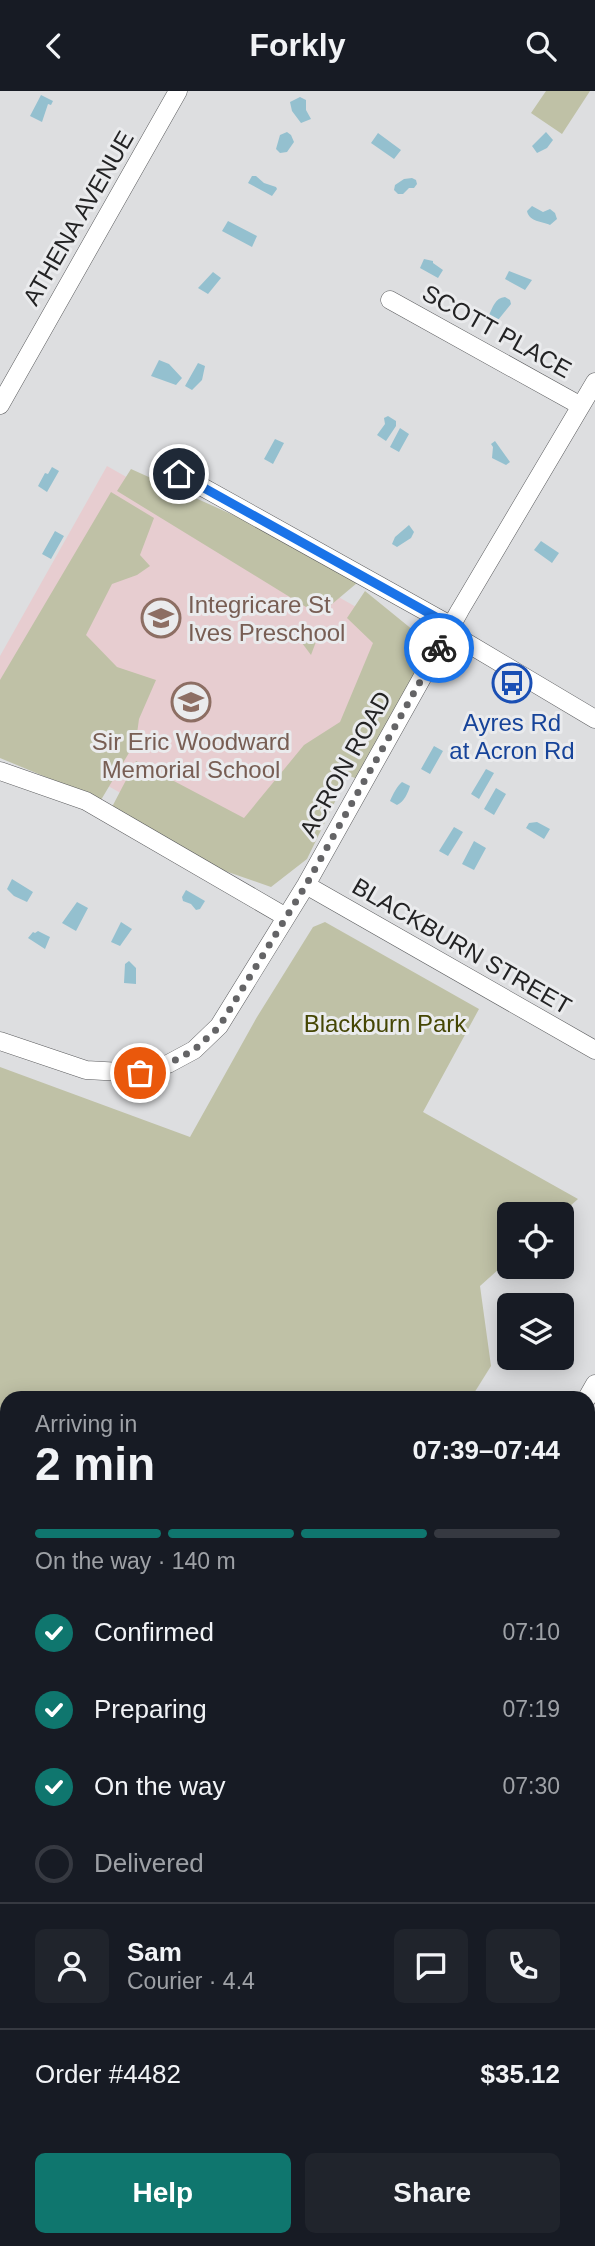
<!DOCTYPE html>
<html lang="en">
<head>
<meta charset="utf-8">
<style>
  body { margin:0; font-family:Helvetica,sans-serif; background:#20242c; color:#f1f3f6; height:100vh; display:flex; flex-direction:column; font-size:26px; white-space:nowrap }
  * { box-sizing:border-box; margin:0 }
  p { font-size:23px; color:#9ea1a6 }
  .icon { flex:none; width:38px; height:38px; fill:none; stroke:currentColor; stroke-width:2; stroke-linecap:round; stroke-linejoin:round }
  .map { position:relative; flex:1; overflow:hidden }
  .sheet { position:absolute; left:0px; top:1300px; width:595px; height:856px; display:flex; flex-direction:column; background:#171b24; border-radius:21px 21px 0 0; box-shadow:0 4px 18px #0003 }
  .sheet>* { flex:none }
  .buttons { position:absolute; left:497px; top:1111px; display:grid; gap:14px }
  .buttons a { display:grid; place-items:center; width:77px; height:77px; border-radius:10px; background:#171b24; box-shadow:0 4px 18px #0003; font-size:35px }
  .pin { position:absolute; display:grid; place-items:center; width:60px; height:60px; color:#fff; margin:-30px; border:4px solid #fff; border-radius:50%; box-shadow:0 2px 7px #0007 }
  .courier { position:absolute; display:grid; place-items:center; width:70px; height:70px; margin:-35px; border:5px solid #1a73e8; border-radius:50%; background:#fff; color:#222; box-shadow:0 2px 9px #0007 }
  .head em { font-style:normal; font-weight:800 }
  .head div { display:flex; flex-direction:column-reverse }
  .head { display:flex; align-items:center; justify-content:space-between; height:119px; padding:0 35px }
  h1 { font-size:46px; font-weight:800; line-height:52px }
  .bar { display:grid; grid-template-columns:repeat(4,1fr); gap:10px 7px; align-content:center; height:84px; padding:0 35px }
  .bar i { height:9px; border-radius:5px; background:#363941 }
  .bar .on { background:#0f766e }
  .bar p { grid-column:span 4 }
  .line { display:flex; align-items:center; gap:18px; padding:0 35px; border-top:2px solid #363941 }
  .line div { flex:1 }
  .round { display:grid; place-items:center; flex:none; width:74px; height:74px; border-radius:10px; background:#20242c }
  ol { padding:0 35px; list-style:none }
  li { display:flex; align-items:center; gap:21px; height:77px }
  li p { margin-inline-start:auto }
  li .icon { padding:7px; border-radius:50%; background:#0f766e; color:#fff; stroke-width:4 }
  li:last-child { color:#9ea1a6 }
  li i { width:38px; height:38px; border:4px solid #363941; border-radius:50% }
  .cta { display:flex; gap:14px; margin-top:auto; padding:14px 35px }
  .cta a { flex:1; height:80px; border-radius:10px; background:#0f766e; color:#fff; font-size:28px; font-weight:800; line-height:80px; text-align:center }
  .cta a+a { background:#20242c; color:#f1f3f6 }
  header { display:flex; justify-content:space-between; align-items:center; height:91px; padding:0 35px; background:#171b24; font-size:32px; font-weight:800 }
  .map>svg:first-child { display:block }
  .education { fill:#e7cdd0 }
  .green { fill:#bfc1a6 }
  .water { fill:#94c0cf }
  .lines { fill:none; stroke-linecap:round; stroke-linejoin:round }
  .street-casing { stroke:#5b5c5e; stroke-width:19 }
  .street { stroke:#fff; stroke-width:18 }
  .done { stroke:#646466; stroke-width:7; stroke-dasharray:0 12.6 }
  .route { stroke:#1a73e8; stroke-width:9 }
  .labels { text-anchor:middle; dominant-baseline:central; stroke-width:6; stroke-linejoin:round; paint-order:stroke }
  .street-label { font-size:24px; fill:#232324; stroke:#eaebed }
  .education-label { font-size:24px; fill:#785e54; stroke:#eaebed; text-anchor:start }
  .transit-label { font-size:24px; fill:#164399; stroke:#eaebed }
  .park-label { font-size:24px; fill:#454604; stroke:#eaebed }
</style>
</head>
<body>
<header><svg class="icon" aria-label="back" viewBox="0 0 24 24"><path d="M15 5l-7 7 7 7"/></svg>Forkly<svg class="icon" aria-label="search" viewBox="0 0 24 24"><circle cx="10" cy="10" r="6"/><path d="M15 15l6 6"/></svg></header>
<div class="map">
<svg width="595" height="2155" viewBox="0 0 595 2155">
  <rect width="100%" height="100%" fill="#dddee0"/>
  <path class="education" d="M107 375 404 543 266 785 103 692 0 656V565Z"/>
  <path class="green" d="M546 0H590L562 43 531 22Z
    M131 378 242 428 357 492 319 524 117 400Z
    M111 401 154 427 140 464 150 475 137 484 112 493 86 544 117 576 156 589 139 628 136 650 101 709 0 667V589Z
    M365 500 435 557 357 688 348 684 307 768 271 796 205 773 112 716 136 670 244 727 304 654 340 631 373 552 347 527Z
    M302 541 315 543 317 548 311 564 296 544Z
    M325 831 479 918 423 1021 578 1108 561 1123 509 1124V1169L480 1195 491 1275 471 1307H7V1450L0 1454V976L190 1046 257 926 313 836Z
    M0 1672 7 1676V1789L0 1791Z"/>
  <path class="water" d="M41 4 53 10 51 14 48 13 42 31 30 25Z
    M300 6 306 9V19L311 28 301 32 292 20 290 11Z
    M287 41 291 44 294 51 287 61 280 62 276 58 280 44Z
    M546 41 553 49 547 57 537 62 532 55Z
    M378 42 401 59 394 68 371 52Z
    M252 85H256L264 92 276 96 277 98 272 105 248 92Z
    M412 87 416 89 417 93 414 97H409L403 103H398L394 99 395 94 404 88Z
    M532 115 543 121 550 118 555 122 557 128 550 134C542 130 529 131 527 120Z
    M228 130 257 145 252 156 222 140Z
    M424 168 433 170V172L443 179 438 187 420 177Z
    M509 180 532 189 525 199 505 188Z
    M213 181 221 187 208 203 198 197Z
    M505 206 510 209 511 213 498 229 490 227 489 224C493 216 495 207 505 206Z
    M159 269 169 273 182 287 176 294 151 285Z
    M198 272 205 275 202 289 192 299 185 295Z
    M388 325 396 330V335L386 350 377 344 385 333 384 327Z
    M400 337 409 343 399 361 390 356Z
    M275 348 284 352 273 373 264 368Z
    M495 350 510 371 506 374 492 367 493 356 491 353Z
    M52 376 59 380 47 401 38 395 45 382 48 383Z
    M409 434 414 441 411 447 397 456 392 453 395 446Z
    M55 440 64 445 51 468 42 463Z
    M541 450 559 462 552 472 534 459Z
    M434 655 443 660 430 683 421 678Z
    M486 678 494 682 479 708 471 703Z
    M402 691 410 695C408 702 404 711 397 714L390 710C393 703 397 695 402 691Z
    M496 697 506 703 494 724 484 718Z
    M537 731 550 738 544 748 526 737 529 732Z
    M454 736 463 741 448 765 439 760Z
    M474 750 486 757 474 779 462 773Z
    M12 788 33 801 27 811 14 805 7 798Z
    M186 799 205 810 200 818 196 819 191 813 183 810 182 806Z
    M77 811 88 817 76 840 62 832Z
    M121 831 132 838 120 855 111 851Z
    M38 840 50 846 45 858 28 847 33 841 35 842Z
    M129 870 136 877V893L124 892 125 873Z"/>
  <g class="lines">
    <defs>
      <path id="street" d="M390 209 581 315
        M0 314 178 0
        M179 383 443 530 457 546 595 628
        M0 680 86 710 286 826
        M306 794 595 959
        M0 950 86 979 140 982 168 973 194 959 219 935 306 794 460 519 595 291
        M587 1307 595 1293
        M588 1663 595 1657
        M588 1793 595 1791
        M588 1900 595 1901
        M0 2005 7 2010
        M182 2155 183 2149"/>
    </defs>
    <use href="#street" class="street-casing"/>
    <use href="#street" class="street"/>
  </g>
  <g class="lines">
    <path class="done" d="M140 982 168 973 194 959 219 936 306 794 439 557"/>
    <path class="route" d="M179 383 443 530 450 538 439 557"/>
  </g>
  <defs>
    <symbol id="school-ring" viewBox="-11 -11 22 22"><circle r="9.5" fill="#eaebed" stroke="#8d6e63" stroke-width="1.5"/><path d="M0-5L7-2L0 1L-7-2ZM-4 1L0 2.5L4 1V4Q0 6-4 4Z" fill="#8d6e63"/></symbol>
    <symbol id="bus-ring" viewBox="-11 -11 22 22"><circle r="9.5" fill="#eaebed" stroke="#1a4fb4" stroke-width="1.5"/><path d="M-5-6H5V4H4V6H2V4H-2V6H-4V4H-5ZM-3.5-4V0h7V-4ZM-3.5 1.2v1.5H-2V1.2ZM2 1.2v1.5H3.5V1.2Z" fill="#1a4fb4"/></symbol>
  </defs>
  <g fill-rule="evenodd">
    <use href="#school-ring" x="139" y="505" width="44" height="44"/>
    <use href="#bus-ring" x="490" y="570" width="44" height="44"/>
    <use href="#school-ring" x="169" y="589" width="44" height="44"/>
  </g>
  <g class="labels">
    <g class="street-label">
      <text transform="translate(78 127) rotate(-60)">ATHENA AVENUE</text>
      <text transform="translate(497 240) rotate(29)">SCOTT PLACE</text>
      <text transform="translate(345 673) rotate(-61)">ACRON ROAD</text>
      <text transform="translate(462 855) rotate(30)">BLACKBURN STREET</text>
    </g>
    <g class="education-label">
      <text x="188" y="513">Integricare St<tspan x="188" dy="28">Ives Preschool</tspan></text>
      <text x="191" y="650" text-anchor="middle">Sir Eric Woodward<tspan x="191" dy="28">Memorial School</tspan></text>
    </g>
    <g class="transit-label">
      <text x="512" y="631">Ayres Rd<tspan x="512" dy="28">at Acron Rd</tspan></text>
    </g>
    <g class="park-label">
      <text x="385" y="932">Blackburn Park</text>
    </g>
  </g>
</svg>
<div class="buttons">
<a><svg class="icon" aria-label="locate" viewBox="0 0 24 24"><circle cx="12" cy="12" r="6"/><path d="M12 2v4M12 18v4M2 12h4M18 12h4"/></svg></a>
<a><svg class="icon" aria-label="layers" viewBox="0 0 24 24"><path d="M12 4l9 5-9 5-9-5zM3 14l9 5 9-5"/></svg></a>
</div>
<div class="pin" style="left:140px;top:982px;background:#ea580c"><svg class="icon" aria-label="bag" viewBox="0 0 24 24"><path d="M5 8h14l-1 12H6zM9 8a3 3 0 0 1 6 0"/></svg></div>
<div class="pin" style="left:179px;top:383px;background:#1f2937"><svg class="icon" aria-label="home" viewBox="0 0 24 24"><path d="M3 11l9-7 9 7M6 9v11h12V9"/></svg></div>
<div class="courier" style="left:439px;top:557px"><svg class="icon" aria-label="bike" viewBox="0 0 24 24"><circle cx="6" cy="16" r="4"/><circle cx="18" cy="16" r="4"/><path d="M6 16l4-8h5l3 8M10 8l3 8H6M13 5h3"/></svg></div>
<section class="sheet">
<div class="head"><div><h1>2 min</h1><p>Arriving in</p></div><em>07:39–07:44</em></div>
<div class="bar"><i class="on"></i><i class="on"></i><i class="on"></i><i></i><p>On the way · 140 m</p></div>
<ol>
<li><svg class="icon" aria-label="check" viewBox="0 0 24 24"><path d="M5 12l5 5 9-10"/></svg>Confirmed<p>07:10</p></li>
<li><svg class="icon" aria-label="check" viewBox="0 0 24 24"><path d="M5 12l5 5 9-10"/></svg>Preparing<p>07:19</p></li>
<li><svg class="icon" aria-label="check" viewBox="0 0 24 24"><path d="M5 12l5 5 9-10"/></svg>On the way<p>07:30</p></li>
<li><i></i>Delivered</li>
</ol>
<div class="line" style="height:126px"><a class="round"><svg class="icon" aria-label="person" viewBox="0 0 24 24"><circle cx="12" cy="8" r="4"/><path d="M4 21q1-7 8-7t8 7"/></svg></a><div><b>Sam</b><p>Courier · 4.4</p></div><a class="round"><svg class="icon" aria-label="chat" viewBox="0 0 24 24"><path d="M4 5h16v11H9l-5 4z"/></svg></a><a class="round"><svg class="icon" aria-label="phone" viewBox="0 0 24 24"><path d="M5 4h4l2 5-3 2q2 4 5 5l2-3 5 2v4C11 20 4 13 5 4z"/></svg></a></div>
<div class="line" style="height:91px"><div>Order #4482</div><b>$35.12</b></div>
<div class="cta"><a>Help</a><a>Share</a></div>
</section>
</div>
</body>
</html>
